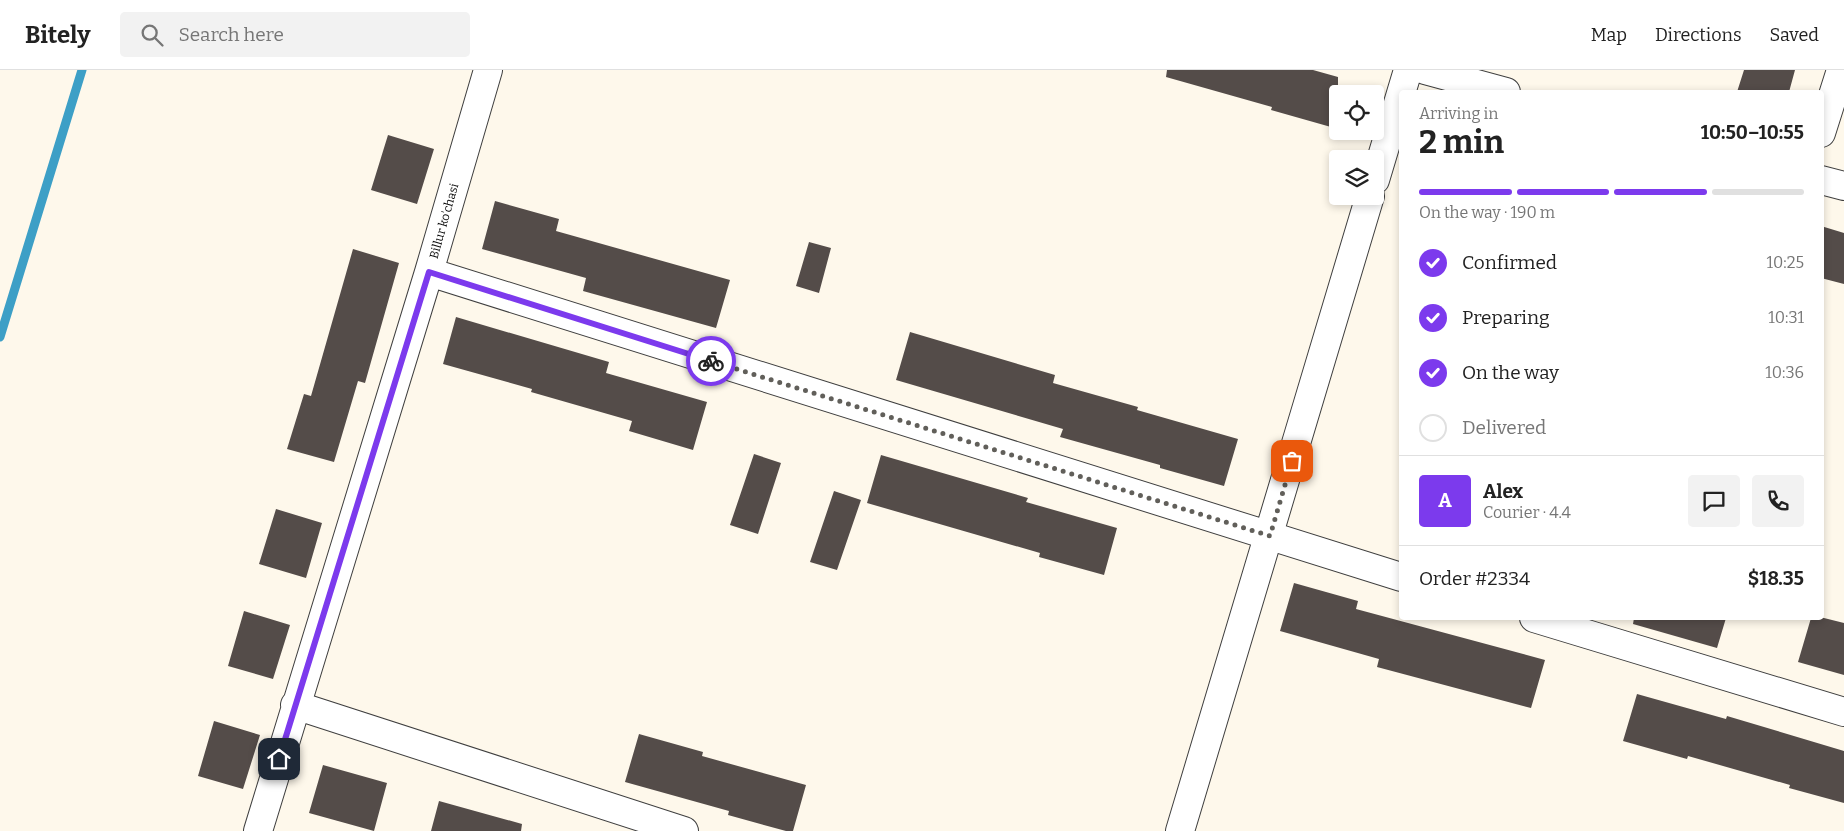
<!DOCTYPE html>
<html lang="en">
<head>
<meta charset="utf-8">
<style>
  body { margin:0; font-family:Bitter,serif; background:#f2f2f2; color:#222; height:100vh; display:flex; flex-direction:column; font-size:19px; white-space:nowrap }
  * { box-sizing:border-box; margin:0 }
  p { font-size:16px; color:#767676 }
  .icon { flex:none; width:28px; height:28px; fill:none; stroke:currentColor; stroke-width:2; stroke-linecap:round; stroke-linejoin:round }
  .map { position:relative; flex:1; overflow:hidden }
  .sheet { position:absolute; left:1399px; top:20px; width:425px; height:530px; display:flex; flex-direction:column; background:#fff; border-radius:5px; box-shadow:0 2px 8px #0003 }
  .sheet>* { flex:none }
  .buttons { position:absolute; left:1329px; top:15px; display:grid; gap:10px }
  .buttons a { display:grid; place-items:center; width:55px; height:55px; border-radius:5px; background:#fff; box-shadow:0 2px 8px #0003; font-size:25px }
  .pin { position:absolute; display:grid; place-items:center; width:42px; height:42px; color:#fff; margin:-21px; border-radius:10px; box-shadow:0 2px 8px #0006 }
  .courier { position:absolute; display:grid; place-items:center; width:50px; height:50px; margin:-25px; border:4px solid #7c3aed; border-radius:50%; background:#fff; color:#222; box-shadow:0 1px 6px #0007 }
  .headline em { font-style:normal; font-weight:700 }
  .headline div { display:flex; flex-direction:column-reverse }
  .headline { display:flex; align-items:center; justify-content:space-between; height:85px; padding:0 20px }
  h1 { font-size:32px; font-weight:700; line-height:38px }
  .bar { display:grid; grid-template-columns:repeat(4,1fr); gap:8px 5px; align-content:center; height:60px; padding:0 20px }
  .bar i { height:6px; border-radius:4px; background:#e0e0e0 }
  .bar .active { background:#7c3aed }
  .bar p { grid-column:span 4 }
  .line { display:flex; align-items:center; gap:12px; padding:0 20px; border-top:1px solid #e0e0e0 }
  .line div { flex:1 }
  .round { display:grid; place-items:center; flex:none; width:52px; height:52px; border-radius:5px; background:#f2f2f2 }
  ol { padding:0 20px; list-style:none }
  li { display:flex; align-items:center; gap:15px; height:55px }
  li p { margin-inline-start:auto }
  li .icon { padding:5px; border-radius:50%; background:#7c3aed; color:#fff; stroke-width:4 }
  li:last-child { color:#767676 }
  li i { width:28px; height:28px; border:2px solid #e0e0e0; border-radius:50% }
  header { display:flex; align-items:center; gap:30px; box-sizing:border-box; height:70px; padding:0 25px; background:#fff; border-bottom:1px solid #e0e0e0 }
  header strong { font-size:24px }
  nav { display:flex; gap:28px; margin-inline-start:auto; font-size:18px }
  .search { width:350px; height:45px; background:#f2f2f2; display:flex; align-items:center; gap:12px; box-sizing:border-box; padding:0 18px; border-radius:5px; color:#767676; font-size:19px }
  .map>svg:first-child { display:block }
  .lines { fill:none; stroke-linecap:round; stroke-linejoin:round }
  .stream { stroke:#3d9fc6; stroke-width:9 }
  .building { fill:#544c49 }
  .minor-casing { stroke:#3f3f3f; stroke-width:30 }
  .minor { stroke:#fff; stroke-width:28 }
  .done { stroke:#615f5a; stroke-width:5; stroke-dasharray:0 9 }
  .route { stroke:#7c3aed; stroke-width:6 }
  .labels { text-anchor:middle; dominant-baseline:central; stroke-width:5; stroke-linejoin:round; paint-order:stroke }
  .street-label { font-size:12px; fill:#0c0c0c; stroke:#fff }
</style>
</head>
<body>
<header>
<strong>Bitely</strong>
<div class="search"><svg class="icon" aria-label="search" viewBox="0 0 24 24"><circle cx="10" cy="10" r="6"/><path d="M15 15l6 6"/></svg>Search here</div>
<nav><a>Map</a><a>Directions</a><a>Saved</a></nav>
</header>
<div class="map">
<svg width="1844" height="761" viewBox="0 0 1844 761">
  <rect width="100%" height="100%" fill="#fef8eb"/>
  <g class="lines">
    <path class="stream" d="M0 267 82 0"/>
  </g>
  <path class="building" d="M1167 0H1313L1338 7V59L1271 40 1272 37 1166 7Z
    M1744 0H1795L1789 22H1737Z
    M388 65 434 79 417 134 371 120Z
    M495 131 559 149 556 161 730 210 716 258 583 221 586 208 482 179Z
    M1821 156 1844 163V214L1821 208Z
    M809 172 831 178 819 223 796 216Z
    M353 179 399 193 365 313 358 311 334 392 287 379 304 324 311 326Z
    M456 247 609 292 606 303 707 332 693 380 629 361 632 351 531 322 532 319 443 294Z
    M910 262 1055 305 1053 313 1138 337 1137 340 1238 369 1224 416 1160 398V395L1060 367 1063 359 896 310Z
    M754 384 781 393 758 464 730 455Z
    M881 385 1028 428 1026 432 1117 458 1104 505 1039 487 1040 483 867 433Z
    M834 421 861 430 837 500 810 492Z
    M276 439 322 453 306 508 259 494Z
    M1294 513 1358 531 1356 539 1545 590 1531 638 1377 597 1379 589 1280 561Z
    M244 541 290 555 273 609 228 596Z
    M1634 548H1726L1717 578 1633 554Z
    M1811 548H1824L1844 553V605L1798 592Z
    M1637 624 1726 649 1727 646 1844 681V733L1789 718 1790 715 1688 686 1687 689 1623 671Z
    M214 651 260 665 243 719 198 706Z
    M639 664 703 682 702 686 806 715 793 761H786L728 745 729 741 625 712Z
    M323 695 387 713 374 761 309 743Z
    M439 731 522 754 521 761H431Z"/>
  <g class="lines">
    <defs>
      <path id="minor" d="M1425 0 1506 22
        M1821 63 1841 0
        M1375 110 1408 0
        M1821 110 1844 116
        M429 202 1401 507
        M1534 548 1844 642
        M295 635 684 761
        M258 761 429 202 488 0
        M1180 761 1370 126"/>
    </defs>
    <use href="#minor" class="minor-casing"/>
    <use href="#minor" class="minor"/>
  </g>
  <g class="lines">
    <path class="done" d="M711 291 1270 466 1292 391"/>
    <path class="route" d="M279 689 429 202 711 291"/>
  </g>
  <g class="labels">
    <g class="street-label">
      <text transform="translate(444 151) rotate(-74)">Billur ko'chasi</text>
    </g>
  </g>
</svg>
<div class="buttons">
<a><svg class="icon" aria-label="locate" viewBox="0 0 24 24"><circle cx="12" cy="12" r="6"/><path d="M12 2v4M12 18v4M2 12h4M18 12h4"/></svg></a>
<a><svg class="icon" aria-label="layers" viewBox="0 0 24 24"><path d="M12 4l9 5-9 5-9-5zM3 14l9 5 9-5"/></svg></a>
</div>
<div class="pin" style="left:1292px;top:391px;background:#ea580c"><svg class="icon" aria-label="bag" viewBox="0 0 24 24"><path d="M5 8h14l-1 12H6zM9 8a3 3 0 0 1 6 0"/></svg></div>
<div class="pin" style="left:279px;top:689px;background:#1f2937"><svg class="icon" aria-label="home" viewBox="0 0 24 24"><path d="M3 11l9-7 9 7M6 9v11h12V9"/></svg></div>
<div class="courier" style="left:711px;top:291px"><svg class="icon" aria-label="bike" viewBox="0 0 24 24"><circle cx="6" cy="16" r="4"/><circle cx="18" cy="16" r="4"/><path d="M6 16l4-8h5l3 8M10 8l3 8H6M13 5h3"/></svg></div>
<section class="sheet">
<div class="headline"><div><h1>2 min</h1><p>Arriving in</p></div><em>10:50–10:55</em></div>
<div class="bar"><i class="active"></i><i class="active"></i><i class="active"></i><i></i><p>On the way · 190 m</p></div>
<ol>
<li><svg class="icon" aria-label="check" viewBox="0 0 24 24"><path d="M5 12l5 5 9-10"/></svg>Confirmed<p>10:25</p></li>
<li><svg class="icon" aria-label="check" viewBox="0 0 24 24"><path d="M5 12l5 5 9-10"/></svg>Preparing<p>10:31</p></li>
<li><svg class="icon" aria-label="check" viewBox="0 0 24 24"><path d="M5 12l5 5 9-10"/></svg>On the way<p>10:36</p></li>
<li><i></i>Delivered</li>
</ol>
<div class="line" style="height:90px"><b class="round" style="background:#7c3aed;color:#fff">A</b><div><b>Alex</b><p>Courier · 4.4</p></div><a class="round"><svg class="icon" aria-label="chat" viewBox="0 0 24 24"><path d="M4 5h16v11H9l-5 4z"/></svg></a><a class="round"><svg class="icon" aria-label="phone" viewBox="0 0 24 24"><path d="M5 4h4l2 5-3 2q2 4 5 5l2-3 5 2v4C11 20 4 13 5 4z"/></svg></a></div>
<div class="line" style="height:65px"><div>Order #2334</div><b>$18.35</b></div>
</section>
</div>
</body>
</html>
